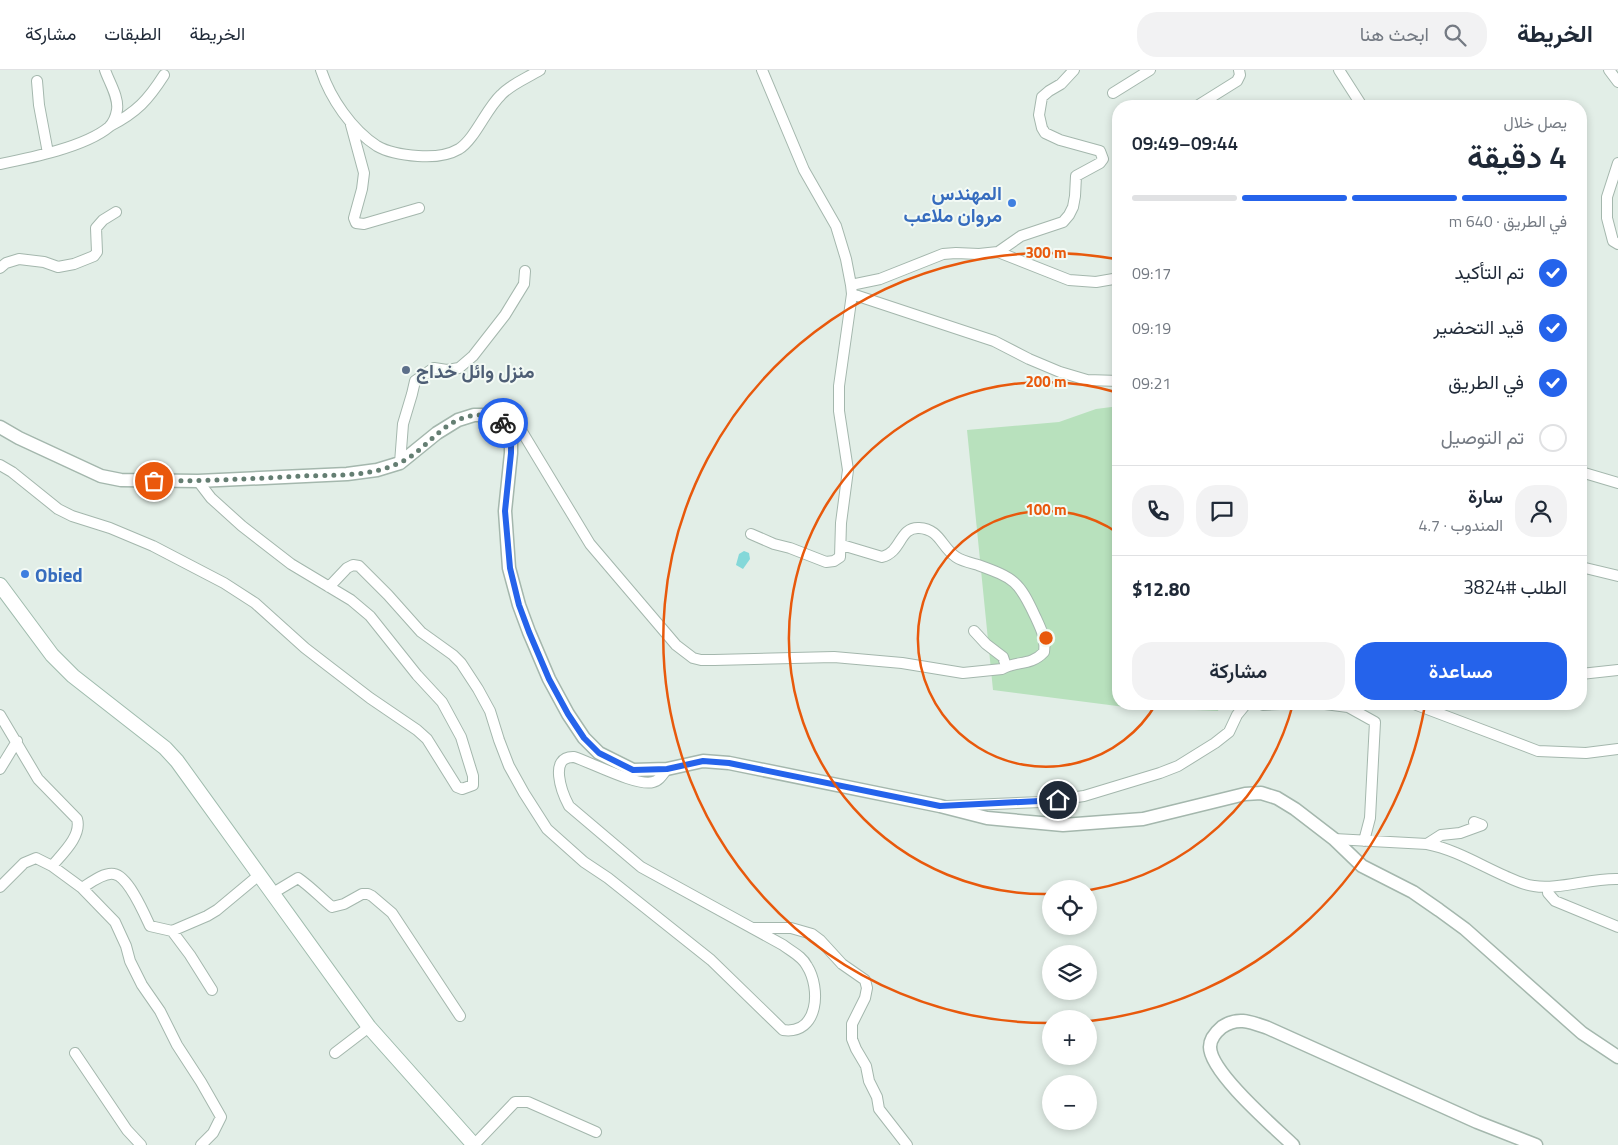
<!DOCTYPE html>
<html lang="ar">
<head>
<meta charset="utf-8">
<style>
  body { margin:0; font-family:"Titillium Web",Vazirmatn,sans-serif; background:#f2f2f3; color:#1f2937; direction:rtl; height:100vh; display:flex; flex-direction:column; font-size:19px; white-space:nowrap }
  * { box-sizing:border-box; margin:0 }
  p { font-size:16px; color:#747a83 }
  .icon { flex:none; width:28px; height:28px; fill:none; stroke:currentColor; stroke-width:2; stroke-linecap:round; stroke-linejoin:round }
  .map { position:relative; flex:1; overflow:hidden; direction:ltr }
  .drawer { position:absolute; left:1112px; top:30px; width:475px; height:610px; display:flex; flex-direction:column; background:#fff; border-radius:20px; box-shadow:0 2px 8px #0003; direction:rtl }
  .drawer>* { flex:none }
  .tools { position:absolute; left:1042px; top:810px; display:grid; gap:10px }
  .tools a { display:grid; place-items:center; width:55px; height:55px; border-radius:50%; background:#fff; box-shadow:0 2px 8px #0003; font-size:25px }
  .pin { position:absolute; display:grid; place-items:center; width:42px; height:42px; color:#fff; margin:-21px; border:2px solid #fff; border-radius:50%; box-shadow:0 1px 5px #0007 }
  .courier { position:absolute; display:grid; place-items:center; width:50px; height:50px; margin:-25px; border:4px solid #2563eb; border-radius:50%; background:#fff; color:#222; box-shadow:0 1px 6px #0007 }
  .headline em { font-style:normal; font-weight:600 }
  .headline div { display:flex; flex-direction:column-reverse }
  .headline { display:flex; align-items:center; justify-content:space-between; height:85px; padding:0 20px }
  h1 { font-size:32px; font-weight:600; line-height:38px }
  .bar { display:grid; grid-template-columns:repeat(4,1fr); gap:8px 5px; align-content:center; height:60px; padding:0 20px }
  .bar i { height:6px; border-radius:4px; background:#e0e1e3 }
  .bar .active { background:#2563eb }
  .bar p { grid-column:span 4 }
  .line { display:flex; align-items:center; gap:12px; padding:0 20px; border-top:1px solid #e0e1e3 }
  .line div { flex:1 }
  .round { display:grid; place-items:center; flex:none; width:52px; height:52px; border-radius:20px; background:#f2f2f3 }
  ol { padding:0 20px; list-style:none }
  li { display:flex; align-items:center; gap:15px; height:55px }
  li p { margin-inline-start:auto }
  li .icon { padding:5px; border-radius:50%; background:#2563eb; color:#fff; stroke-width:4 }
  li:last-child { color:#747a83 }
  li i { width:28px; height:28px; border:2px solid #e0e1e3; border-radius:50% }
  .cta { display:flex; gap:10px; margin-top:auto; padding:10px 20px }
  .cta a { flex:1; height:58px; border-radius:20px; background:#2563eb; color:#fff; font-size:20px; font-weight:600; line-height:58px; text-align:center }
  .cta a+a { background:#f2f2f3; color:#1f2937 }
  header { display:flex; align-items:center; gap:30px; box-sizing:border-box; height:70px; padding:0 25px; background:#fff; border-bottom:1px solid #e0e1e3 }
  header strong { font-size:24px }
  nav { display:flex; gap:28px; margin-inline-start:auto; font-size:18px }
  .search { width:350px; height:45px; background:#f2f2f3; display:flex; align-items:center; gap:12px; box-sizing:border-box; padding:0 18px; border-radius:20px; color:#747a83; font-size:19px }
  .map>svg:first-child { display:block }
  .green { fill:#b8e1bd }
  .water { fill:#84d8d9 }
  .lines { fill:none; stroke-linecap:round; stroke-linejoin:round }
  .minor-casing { stroke:#a4b7ad; stroke-width:12 }
  .tertiary-casing { stroke:#a4b7ad; stroke-width:15 }
  .secondary-casing { stroke:#9fbbad; stroke-width:16 }
  .minor { stroke:#fff; stroke-width:10 }
  .tertiary { stroke:#fff; stroke-width:12 }
  .secondary { stroke:#fff; stroke-width:14 }
  .done { stroke:#647e72; stroke-width:5; stroke-dasharray:0 9 }
  .route { stroke:#2563eb; stroke-width:6 }
  .ring { fill:none; stroke:#e8590c; stroke-width:2.5 }
  .shop-dot { fill:#3f7fe0; stroke:#f3faf5; stroke-width:2 }
  .service-dot { fill:#5c6f8a; stroke:#f3faf5; stroke-width:2 }
  .labels { text-anchor:middle; dominant-baseline:central; stroke-width:4; stroke-linejoin:round; paint-order:stroke }
  .shop-label { font-size:19px; font-weight:bold; fill:#366cbe; stroke:#f3faf5; text-anchor:end }
  .service-label { font-size:19px; font-weight:bold; fill:#4e5e75; stroke:#f3faf5; text-anchor:start }
  .centre { fill:#e8590c; stroke:#f3faf5; stroke-width:2.5 }
  .ring-label { font-size:15px; text-anchor:middle; font-weight:bold; fill:#e8590c; stroke:#f3faf5; stroke-width:4; stroke-linejoin:round; paint-order:stroke }
</style>
</head>
<body>
<header>
<strong>الخريطة</strong>
<div class="search"><svg class="icon" aria-label="search" viewBox="0 0 24 24"><circle cx="10" cy="10" r="6"/><path d="M15 15l6 6"/></svg>ابحث هنا</div>
<nav><a>الخريطة</a><a>الطبقات</a><a>مشاركة</a></nav>
</header>
<div class="map">
<svg width="1618" height="1075" viewBox="0 0 1618 1075">
  <rect width="100%" height="100%" fill="#e2eee7"/>
  <path class="green" d="M1119 336V634H1220L1218 641 1125 637 993 620 967 360 1059 352 1096 339Z"/>
  <path class="water" d="M744 481 749 483 750 489 743 499 736 495 739 484Z"/>
  <g class="lines">
    <defs>
      <path id="minor" d="M321 0C330 28 352 60 377 76 389 83 404 85 418 86 431 87 447 86 459 79 475 69 486 39 501 25 511 14 527 8 540 0
        M1339 0 1362 36
        M1609 0 1618 12
        M37 11 39 35 48 83
        M1113 23 1150 0
        M1197 36 1237 11 1240 5 1239 0
        M351 55 364 103 362 119 354 148 356 153 364 154 419 138
        M110 56C137 42 148 30 164 5
        M1618 93 1607 127V148L1613 171 1618 174
        M0 94C30 88 85 77 109 57 113 53 116 46 117 40 119 27 109 12 105 0
        M998 182 1069 210 1096 212 1119 208
        M0 198 6 193 19 189 44 192 58 197 74 194 94 186 97 182 96 158 103 150 116 142
        M851 215 880 209 943 184 956 183 979 184 998 182 1021 166 1063 152 1069 145 1073 137 1075 126 1076 106 1100 93 1103 89 1100 81 1060 70 1045 63 1042 58 1039 45 1042 27 1049 21 1061 14 1074 0
        M852 224 994 271 1029 289 1060 302 1087 310 1119 311
        M498 349 509 347 515 350 590 474 676 575 693 588 701 590H714L834 587 902 593 963 603 1002 599C1016 590 1030 597 1044 582 1046 568 1041 559 1035 546 1019 511 1014 508 978 495 971 493 962 491 956 487 941 477 940 459 919 458 899 457 902 482 882 487L842 475
        M400 393 403 354 412 324 415 311 434 298 447 300 459 298 473 286 505 245 524 214 525 201
        M0 395 12 402 58 439 72 446 110 458 153 476 224 513 255 533 305 578 327 595 370 628 417 660 427 669 457 717 462 719 473 715V706L461 667 442 632 417 605 370 546 351 530 291 494 242 456 211 428 198 411
        M1581 402 1618 413
        M751 464 774 474 790 478 826 492 834 491 840 487 841 453 848 400 839 341V316L852 224 851 215 846 189 836 156 804 100 762 0
        M1581 497 1618 506
        M329 517 347 498 353 495 359 496 388 525 421 562 453 585 461 593 478 619 490 641 499 670 509 696 524 723 547 759 584 792 608 808 711 890 783 960C819 965 821 918 807 896 802 886 792 882 783 875L641 797 569 736C562 723 548 686 574 687 590 692 638 717 653 712 659 711 663 704 667 699
        M974 561 986 574 1003 587 1006 596
        M1581 604 1618 600
        M1261 634 1263 635 1280 634
        M1325 634 1348 637 1375 652 1370 748 1364 771
        M1414 634 1538 681 1586 683 1618 679
        M0 645 38 709 77 749C82 766 62 784 52 796
        M0 699 17 671
        M946 736 1041 732 1084 726 1160 703 1178 696 1215 673 1229 662 1237 645 1246 634
        M1334 769 1427 774C1454 779 1480 795 1505 806 1514 810 1524 815 1534 816 1558 820 1591 808 1618 809
        M1427 774 1441 765 1460 763 1482 755 1474 752
        M0 817 24 793 36 788 52 796 82 818C90 813 104 802 114 804 128 806 144 843 150 856L172 861 207 846 217 840 259 805
        M1548 817V823L1555 831 1618 857
        M82 818 115 852 126 876 130 891 142 915 160 941 177 975 201 1012 221 1047 213 1063 201 1075
        M273 823 298 808C311 817 320 827 332 837L344 834 362 824H368L372 826 392 843 460 946
        M752 858H791L812 864 820 870 842 894 865 910 867 918 865 928 852 954V969L856 979 866 996 869 1011 877 1027 879 1039 907 1075
        M172 861 190 885 212 920
        M75 983 127 1060 141 1075
        M335 983 369 957
        M474 1075 515 1032H528L596 1062"/>
      <path id="tertiary" d="M0 357 19 368 101 406 121 410 198 411 347 404 377 400 400 393 437 363 458 350 474 345H489L498 349 506 355 511 368V383L505 441 509 498 519 535 529 562 549 609 568 644 584 668 599 683 633 700 667 699 703 691 729 693 940 736 987 748 1063 755 1143 749 1245 724 1261 723 1277 728 1295 739 1334 769 1362 796 1413 822 1439 840 1465 859 1582 963 1618 987
        M1293 1075C1274 1057 1210 1002 1210 977 1210 969 1216 962 1222 957 1238 946 1251 952 1268 958L1477 1052 1536 1075"/>
      <path id="secondary" d="M0 515 52 585 73 606 165 678 177 691 369 957 474 1075"/>
    </defs>
    <use href="#minor" class="minor-casing"/>
    <use href="#tertiary" class="tertiary-casing"/>
    <use href="#secondary" class="secondary-casing"/>
    <use href="#minor" class="minor"/>
    <use href="#tertiary" class="tertiary"/>
    <use href="#secondary" class="secondary"/>
  </g>
  <g class="lines">
    <path class="done" d="M154 411C203 411 252 409 302 406 333 405 370 407 399 393 429 380 444 344 482 345 491 345 497 347 503 353"/>
    <path class="route" d="M503 353 506 356 511 368V383L505 441 510 498 519 535 529 562 549 609 568 644 584 668 599 683 633 700 667 699 703 691 729 693 940 736 1058 730"/>
  </g>
  <g class="ring">
    <path d="M1156 634A128 128 0 1 1 1118 463"/>
    <path d="M1293 634A256 256 0 0 1 1090 820M1050 824A256 256 0 1 1 1119 323"/>
    <path d="M1425 635A385 385 0 0 1 1090 951M1049 953A385 385 0 1 1 1116 189"/>
  </g>
  <g class="shop-dot">
    <circle cx="1012" cy="133" r="5"/>
    <circle cx="25" cy="504" r="5"/>
  </g>
  <circle class="service-dot" cx="406" cy="300" r="5"/>
  <g class="labels">
    <g class="shop-label">
      <text x="1002" y="122">المهندس<tspan x="1002" dy="22">مروان ملاعب</tspan></text>
      <text x="35" y="504" text-anchor="start">Obied</text>
    </g>
    <g class="service-label">
      <text x="416" y="300">منزل وائل خداج</text>
    </g>
  </g>
  <circle cx="1046" cy="568" r="8" class="centre"/>
  <g class="ring-label">
    <text x="1046" y="188">300 m</text>
    <text x="1046" y="317">200 m</text>
    <text x="1046" y="445">100 m</text>
  </g>
</svg>
<div class="tools">
<a><svg class="icon" aria-label="locate" viewBox="0 0 24 24"><circle cx="12" cy="12" r="6"/><path d="M12 2v4M12 18v4M2 12h4M18 12h4"/></svg></a>
<a><svg class="icon" aria-label="layers" viewBox="0 0 24 24"><path d="M12 4l9 5-9 5-9-5zM3 14l9 5 9-5"/></svg></a>
<a>+</a>
<a>−</a>
</div>
<div class="pin" style="left:154px;top:411px;background:#ea580c"><svg class="icon" aria-label="bag" viewBox="0 0 24 24"><path d="M5 8h14l-1 12H6zM9 8a3 3 0 0 1 6 0"/></svg></div>
<div class="pin" style="left:1058px;top:730px;background:#1f2937"><svg class="icon" aria-label="home" viewBox="0 0 24 24"><path d="M3 11l9-7 9 7M6 9v11h12V9"/></svg></div>
<div class="courier" style="left:503px;top:353px"><svg class="icon" aria-label="bike" viewBox="0 0 24 24"><circle cx="6" cy="16" r="4"/><circle cx="18" cy="16" r="4"/><path d="M6 16l4-8h5l3 8M10 8l3 8H6M13 5h3"/></svg></div>
<section class="drawer">
<div class="headline"><div><h1>4 دقيقة</h1><p>يصل خلال</p></div><em>09:44–09:49</em></div>
<div class="bar"><i class="active"></i><i class="active"></i><i class="active"></i><i></i><p>في الطريق · 640 m</p></div>
<ol>
<li><svg class="icon" aria-label="check" viewBox="0 0 24 24"><path d="M5 12l5 5 9-10"/></svg>تم التأكيد<p>09:17</p></li>
<li><svg class="icon" aria-label="check" viewBox="0 0 24 24"><path d="M5 12l5 5 9-10"/></svg>قيد التحضير<p>09:19</p></li>
<li><svg class="icon" aria-label="check" viewBox="0 0 24 24"><path d="M5 12l5 5 9-10"/></svg>في الطريق<p>09:21</p></li>
<li><i></i>تم التوصيل</li>
</ol>
<div class="line" style="height:90px"><a class="round"><svg class="icon" aria-label="person" viewBox="0 0 24 24"><circle cx="12" cy="8" r="4"/><path d="M4 21q1-7 8-7t8 7"/></svg></a><div><b>سارة</b><p>المندوب · 4.7</p></div><a class="round"><svg class="icon" aria-label="chat" viewBox="0 0 24 24"><path d="M4 5h16v11H9l-5 4z"/></svg></a><a class="round"><svg class="icon" aria-label="phone" viewBox="0 0 24 24"><path d="M5 4h4l2 5-3 2q2 4 5 5l2-3 5 2v4C11 20 4 13 5 4z"/></svg></a></div>
<div class="line" style="height:65px"><div>الطلب #3824</div><b>$12.80</b></div>
<div class="cta"><a>مساعدة</a><a>مشاركة</a></div>
</section>
</div>
</body>
</html>
